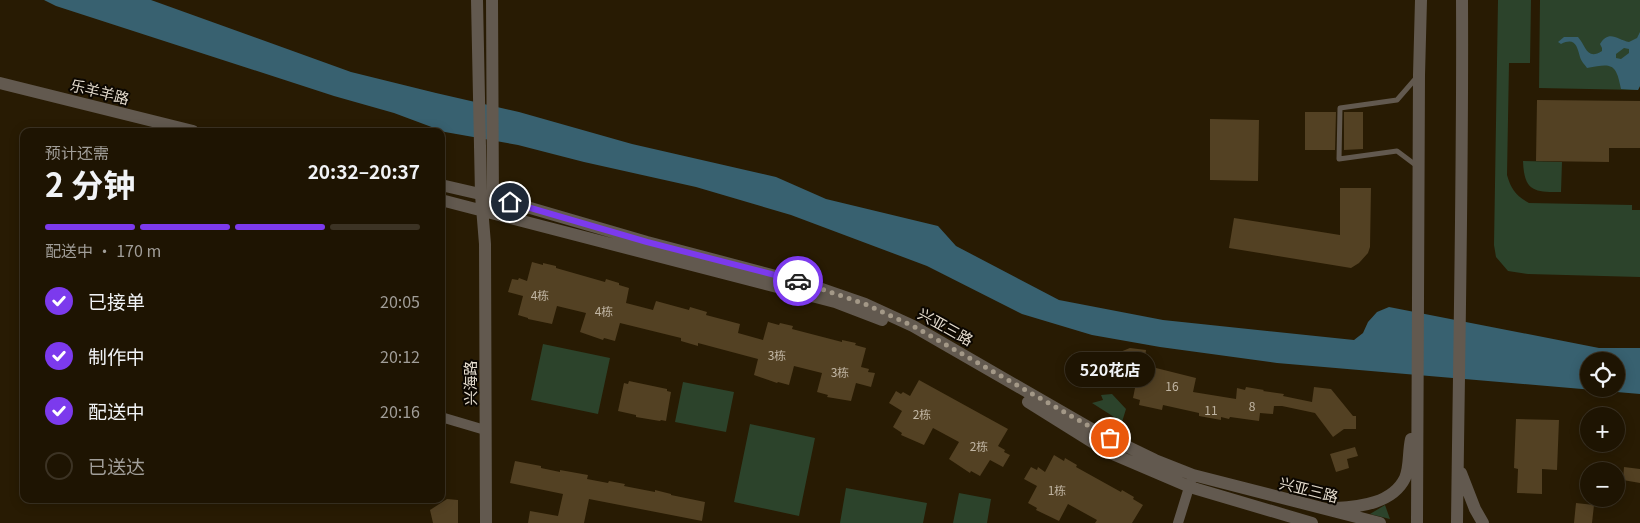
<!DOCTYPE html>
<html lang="zh">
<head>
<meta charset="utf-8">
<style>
  body { margin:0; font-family:Georgia,"Noto Sans SC",serif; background:#261d0c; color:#f1f3f6; height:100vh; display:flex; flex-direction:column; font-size:19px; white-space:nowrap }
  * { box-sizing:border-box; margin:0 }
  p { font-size:16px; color:#a19e99 }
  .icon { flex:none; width:28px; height:28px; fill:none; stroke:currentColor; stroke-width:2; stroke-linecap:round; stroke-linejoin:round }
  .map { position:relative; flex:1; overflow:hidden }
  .side { position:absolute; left:20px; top:128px; width:425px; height:375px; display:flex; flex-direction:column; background:#1e1402; border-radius:10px; box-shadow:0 2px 12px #0003,0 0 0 1px #3c3324 }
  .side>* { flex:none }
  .controls { position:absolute; left:1580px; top:352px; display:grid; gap:10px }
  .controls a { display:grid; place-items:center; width:45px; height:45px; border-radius:50%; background:#1e1402; box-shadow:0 2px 12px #0003,0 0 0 1px #3c3324; font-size:25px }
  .pin { position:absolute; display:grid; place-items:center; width:42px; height:42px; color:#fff; margin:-21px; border:2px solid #fff; border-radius:50%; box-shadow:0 1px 5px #0007 }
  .courier { position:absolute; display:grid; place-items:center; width:50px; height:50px; margin:-25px; border:4px solid #7c3aed; border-radius:50%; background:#fff; color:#222; box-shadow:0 1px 6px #0007 }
  .bubble { position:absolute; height:35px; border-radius:18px; background:#1e1402; box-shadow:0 2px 12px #0003,0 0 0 1px #3c3324; font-size:16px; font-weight:700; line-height:35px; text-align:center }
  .overview em { font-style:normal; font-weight:700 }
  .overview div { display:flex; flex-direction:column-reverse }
  .overview { display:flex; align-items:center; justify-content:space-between; height:85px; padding:0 25px }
  h1 { font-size:32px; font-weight:700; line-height:38px }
  .bar { display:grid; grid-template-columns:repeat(4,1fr); gap:8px 5px; align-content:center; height:60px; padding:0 25px }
  .bar i { height:6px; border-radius:4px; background:#3c3324 }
  .bar .current { background:#7c3aed }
  .bar p { grid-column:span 4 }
  ol { padding:0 25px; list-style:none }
  li { display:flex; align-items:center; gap:15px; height:55px }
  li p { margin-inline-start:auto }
  li .icon { padding:5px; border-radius:50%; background:#7c3aed; color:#fff; stroke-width:4 }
  li:last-child { color:#a19e99 }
  li i { width:28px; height:28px; border:2px solid #3c3324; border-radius:50% }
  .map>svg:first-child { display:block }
  .green { fill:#2c432b }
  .water { fill:#386170; fill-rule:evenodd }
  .building { fill:#534123 }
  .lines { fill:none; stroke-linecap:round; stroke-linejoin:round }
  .service { stroke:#62594f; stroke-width:5 }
  .minor { stroke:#62594f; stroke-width:10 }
  .tertiary { stroke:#62594f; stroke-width:12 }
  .done { stroke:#a39887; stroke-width:5; stroke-dasharray:0 9 }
  .route { stroke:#7c3aed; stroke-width:6 }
  .labels { text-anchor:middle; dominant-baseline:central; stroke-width:4; stroke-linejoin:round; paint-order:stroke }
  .number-label { font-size:12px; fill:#c0b5a3 }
  .street-label { font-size:15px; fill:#e5dcce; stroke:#0c0701 }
</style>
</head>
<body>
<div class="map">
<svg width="1640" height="523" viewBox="0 0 1640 523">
  <rect width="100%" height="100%" fill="#281b03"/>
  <path class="green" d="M1498 0H1531L1530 63H1509L1507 175C1511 189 1516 196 1529 203L1632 205V210H1640V277L1528 274 1508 271 1496 257 1494 245Z
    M1540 0H1640V86L1638 90 1539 88Z
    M1523 161 1562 162 1561 192C1535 192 1524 192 1523 161Z
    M543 344 610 358 598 414 531 400Z
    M683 382 734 392 726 432 675 422Z
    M1112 394 1126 409 1122 422 1092 403 1103 400 1101 395Z
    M750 424 815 438 799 516 734 502Z
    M846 488 927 503 923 523H840Z
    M959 493 991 499 987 523H953Z
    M1385 505 1390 519 1370 514Z"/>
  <path class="water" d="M44 0H151L351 72 436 93 519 112 632 144 776 177 826 199 938 226 956 246 1059 300 1163 320 1354 340 1363 333 1368 322 1377 312 1389 307 1599 348H1640V394L1277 363 1160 347 1092 335 1022 314 927 266 791 215 696 187 584 162 518 145 445 132 394 113 334 96 56 6ZM1589 361H1616V389H1589Z
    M1640 32V86L1638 90 1621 89C1616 63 1612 63 1587 68 1585 65 1581 61 1580 57 1577 46 1575 37 1561 44L1558 42 1564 37H1578C1586 46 1587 61 1602 51V48L1600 44C1609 29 1618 40 1629 42L1637 38ZM1624 48 1629 49V53L1621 59 1616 58V54Z"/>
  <path class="building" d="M1537 100 1640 101V148H1609V162L1536 161Z
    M1305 112H1336L1335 150H1305Z
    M1344 112H1363V149L1344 150Z
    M1210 119 1259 120 1258 181 1210 180Z
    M1340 188H1371L1370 247 1368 253 1359 263 1351 268 1229 248 1234 218 1340 235Z
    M532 262 543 265V263L556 266V268L605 282 606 279 619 283V285L629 288 626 303 653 310 656 301 689 310 690 307 707 312 706 315 740 324 738 333 763 340 768 322 779 325 780 323 793 326 792 329 842 342V340L856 343 855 345 866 348 861 367 869 369 868 372 875 373 871 387 856 383 851 401 827 397 828 395 817 392 822 373 794 366 789 385 778 382 777 383 754 375 758 359 698 343V346L681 341V338L620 323 615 341 604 338 603 340 580 332 586 313 557 306 552 324 528 319V318L518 315 523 296 508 292 512 279 518 280 519 278 527 281Z
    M1130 348 1146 350 1144 365 1196 378 1193 392 1236 399 1237 388 1245 390 1246 387 1264 390 1263 391 1284 394 1283 396 1312 402 1314 387 1331 389 1353 416H1356V429H1344L1333 437 1315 413 1282 406H1274L1273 414 1260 413 1259 421 1230 417 1229 419 1221 417V420L1199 416V413L1163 405 1162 410 1139 405 1140 400 1133 398 1136 383 1122 388 1110 356Z
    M919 380 1008 429 998 446 1005 450 1004 452 1010 455 1003 467 990 460 980 476 971 471 970 473 949 459 959 442 933 428 924 445 901 435 902 433 893 427 902 411 889 403 896 391 901 394 903 392 910 396Z
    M629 381 667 389V391L671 392 666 421 661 420 660 421 636 417V415L618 411 624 383 628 384Z
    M1516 419 1559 420 1557 470 1542 469V494L1517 493 1518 469 1514 468Z
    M1355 447 1358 456 1347 459 1349 468 1336 472 1330 454Z
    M1054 455 1064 461 1065 458 1077 465 1076 467 1121 492 1122 490 1134 497 1133 499 1143 505 1132 523H1095L1097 520 1068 504 1059 521 1036 510 1037 508 1028 503 1037 486 1024 479 1031 467 1037 470 1038 467 1045 472Z
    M515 461 541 466V468L560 472V470L588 475 587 479 608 483 609 481 625 484 624 486 655 492V490L671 494V495L705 502 702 521 589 499 584 523H528L530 511 558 516 563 494 510 483Z
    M1624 467 1640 469V483L1623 480Z
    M447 499 458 500V523H433L430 510Z
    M1576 503 1594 505 1592 523H1574Z"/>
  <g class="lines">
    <path class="service" d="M1417 166 1397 151 1339 159 1340 108 1397 100 1417 77"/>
    <path class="minor" d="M441 417 485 430
      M1178 523 1191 481"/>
    <path class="tertiary" d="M477 0 481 195 485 244 486 523
      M492 0 493 205
      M0 83 193 131
      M441 185 493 197 647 242 810 285 865 304 913 326 1095 431 1155 460 1193 475 1380 523
      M441 200 835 302 882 320
      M1028 402 1108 452 1190 487 1312 523
      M1461 473 1475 509 1483 523
      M1336 508C1360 507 1393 503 1405 478 1410 467 1408 452 1411 439
      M1417 523 1419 75 1421 0
      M1457 523C1459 349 1463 174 1462 0"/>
  </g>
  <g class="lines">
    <path class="done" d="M798 281 865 304 913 326 1110 438"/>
    <path class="route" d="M510 202 647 242 798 281"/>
  </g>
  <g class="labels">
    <g class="number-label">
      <text x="540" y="294">4栋</text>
      <text x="604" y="310">4栋</text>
      <text x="777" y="354">3栋</text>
      <text x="840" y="371">3栋</text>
      <text x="1172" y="385">16</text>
      <text x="1252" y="405">8</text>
      <text x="1211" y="409">11</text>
      <text x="922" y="413">2栋</text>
      <text x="979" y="445">2栋</text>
      <text x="1057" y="489">1栋</text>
    </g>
    <g class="street-label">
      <text transform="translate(100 91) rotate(14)">乐羊羊路</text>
      <text transform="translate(946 326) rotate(29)">兴亚三路</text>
      <text transform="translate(469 383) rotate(-90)">兴海路</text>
      <text transform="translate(1309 489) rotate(14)">兴亚三路</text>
    </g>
  </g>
</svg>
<div class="controls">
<a><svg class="icon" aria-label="locate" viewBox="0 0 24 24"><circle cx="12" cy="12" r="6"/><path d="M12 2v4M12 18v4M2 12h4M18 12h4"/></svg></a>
<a>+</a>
<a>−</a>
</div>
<div class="pin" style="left:1110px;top:438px;background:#ea580c"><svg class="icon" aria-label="bag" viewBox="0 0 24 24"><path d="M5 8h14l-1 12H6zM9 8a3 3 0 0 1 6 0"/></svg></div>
<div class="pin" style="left:510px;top:202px;background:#1f2937"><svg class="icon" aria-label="home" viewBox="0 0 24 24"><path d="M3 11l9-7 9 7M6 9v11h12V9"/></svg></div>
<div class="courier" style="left:798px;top:281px"><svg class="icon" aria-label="car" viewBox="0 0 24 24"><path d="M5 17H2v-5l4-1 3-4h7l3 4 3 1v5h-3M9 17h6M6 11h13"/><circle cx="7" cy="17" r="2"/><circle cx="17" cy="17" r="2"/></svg></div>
<div class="bubble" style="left:1065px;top:352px;width:90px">520花店</div>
<section class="side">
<div class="overview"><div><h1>2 分钟</h1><p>预计还需</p></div><em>20:32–20:37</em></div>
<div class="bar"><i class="current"></i><i class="current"></i><i class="current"></i><i></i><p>配送中 · 170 m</p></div>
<ol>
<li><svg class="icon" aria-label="check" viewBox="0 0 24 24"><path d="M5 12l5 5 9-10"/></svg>已接单<p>20:05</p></li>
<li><svg class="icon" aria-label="check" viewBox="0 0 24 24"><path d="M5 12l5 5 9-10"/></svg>制作中<p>20:12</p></li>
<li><svg class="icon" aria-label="check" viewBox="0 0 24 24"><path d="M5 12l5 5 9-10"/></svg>配送中<p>20:16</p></li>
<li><i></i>已送达</li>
</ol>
</section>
</div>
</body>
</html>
